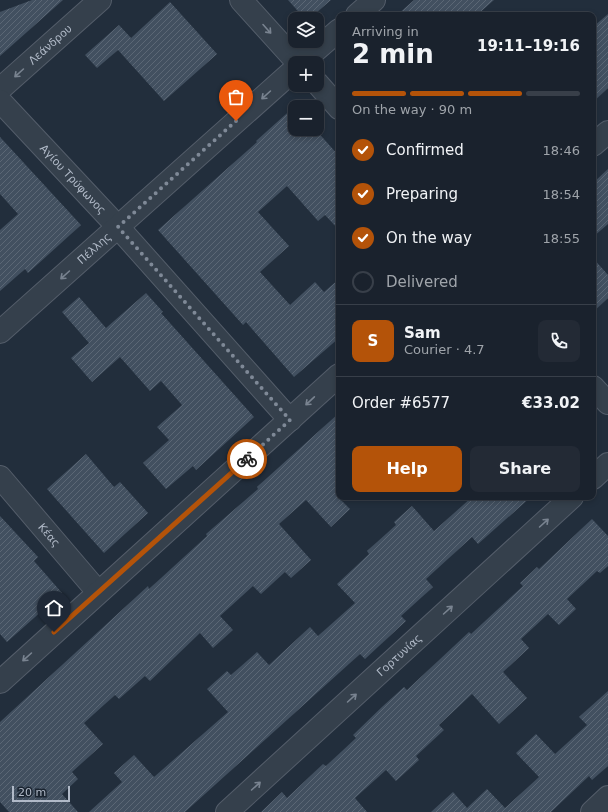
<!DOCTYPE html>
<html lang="en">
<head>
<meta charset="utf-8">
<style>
  body { margin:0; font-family:"DejaVu Sans",sans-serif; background:#232a35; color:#f1f3f6; height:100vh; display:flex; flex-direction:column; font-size:15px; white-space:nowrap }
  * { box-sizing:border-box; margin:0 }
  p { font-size:13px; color:#9fa4aa }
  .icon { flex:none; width:22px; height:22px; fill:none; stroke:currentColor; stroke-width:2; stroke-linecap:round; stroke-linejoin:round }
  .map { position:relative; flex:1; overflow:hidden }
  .side { position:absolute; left:336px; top:12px; width:260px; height:488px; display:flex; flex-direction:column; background:#1a222d; border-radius:8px; box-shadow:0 2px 6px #0003,0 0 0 1px #383f49 }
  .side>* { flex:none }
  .buttons { position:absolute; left:288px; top:12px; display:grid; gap:8px }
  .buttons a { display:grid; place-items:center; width:36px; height:36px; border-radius:8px; background:#1a222d; box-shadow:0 2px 6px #0003,0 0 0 1px #383f49; font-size:20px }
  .scale { position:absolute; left:12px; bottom:10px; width:58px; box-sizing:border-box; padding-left:4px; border:2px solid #b1bac8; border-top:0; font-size:11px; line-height:14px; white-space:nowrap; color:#b1bac8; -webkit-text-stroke:3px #1b2531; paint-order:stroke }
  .pin { position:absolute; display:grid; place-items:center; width:34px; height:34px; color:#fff; margin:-41px -17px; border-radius:50% 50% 50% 0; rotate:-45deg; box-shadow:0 0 4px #0007 }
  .pin .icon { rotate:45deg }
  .courier { position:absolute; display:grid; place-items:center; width:40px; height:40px; margin:-20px; border:3px solid #b45309; border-radius:50%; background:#fff; color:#222; box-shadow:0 1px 5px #0007 }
  .overview em { font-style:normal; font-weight:800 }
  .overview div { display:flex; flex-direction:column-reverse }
  .overview { display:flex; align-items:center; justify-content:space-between; height:68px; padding:0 16px }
  h1 { font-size:26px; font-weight:800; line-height:30px }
  .bar { display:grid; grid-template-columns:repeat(4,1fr); gap:6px 4px; align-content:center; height:48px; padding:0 16px }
  .bar i { height:5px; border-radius:3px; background:#383f49 }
  .bar .current { background:#b45309 }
  .bar p { grid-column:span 4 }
  .line { display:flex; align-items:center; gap:10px; padding:0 16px; border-top:1px solid #383f49 }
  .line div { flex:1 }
  .round { display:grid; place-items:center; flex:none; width:42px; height:42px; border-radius:8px; background:#232a35 }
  ol { padding:0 16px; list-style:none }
  li { display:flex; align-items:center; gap:12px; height:44px }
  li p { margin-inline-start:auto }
  li .icon { padding:4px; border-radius:50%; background:#b45309; color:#fff; stroke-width:4 }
  li:last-child { color:#9fa4aa }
  li i { width:22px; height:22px; border:2px solid #383f49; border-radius:50% }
  .primary-button { display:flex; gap:8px; margin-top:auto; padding:8px 16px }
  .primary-button a { flex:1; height:46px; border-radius:8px; background:#b45309; color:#fff; font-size:16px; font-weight:800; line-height:46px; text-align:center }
  .primary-button a+a { background:#232a35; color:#f1f3f6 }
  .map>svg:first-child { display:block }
  .building { fill:url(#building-hatch) }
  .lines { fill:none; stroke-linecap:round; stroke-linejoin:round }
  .minor-casing { stroke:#545d6a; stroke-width:24 }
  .minor { stroke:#35404c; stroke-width:22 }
  .oneway { stroke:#798390 }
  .done { stroke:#7f8997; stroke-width:4; stroke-dasharray:0 7.2 }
  .route { stroke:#b45309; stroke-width:5 }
  .labels { text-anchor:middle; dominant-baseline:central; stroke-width:3; stroke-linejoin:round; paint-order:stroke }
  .street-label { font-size:11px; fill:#b1bac8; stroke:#1b2531 }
</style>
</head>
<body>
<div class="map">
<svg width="608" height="812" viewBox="0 0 608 812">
  <defs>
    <pattern id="building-hatch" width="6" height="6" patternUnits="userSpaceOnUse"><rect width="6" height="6" fill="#425060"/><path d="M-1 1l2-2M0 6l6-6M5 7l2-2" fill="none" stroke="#5b6775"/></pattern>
  </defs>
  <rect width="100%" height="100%" fill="#222e3c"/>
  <path class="building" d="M32 0H63L0 56V12Z
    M288 0H331L309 19H305Z
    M414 0H494L477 15H397Z
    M170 2 217 54 164 101 118 50 97 68 85 55 119 25 131 38Z
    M608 14V88L593 102V27Z
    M295 106V129H315L339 156V230L325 215 318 221 287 186 258 212 289 246 260 272 290 305 315 282 324 292 339 279V338L294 377 246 322 243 325 158 230 257 142 256 141Z
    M0 137 81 225 28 273 25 269 0 291V230L18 214 0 194Z
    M608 169V224L593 237V183Z
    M593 258 608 275V298L593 312Z
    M146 293 163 312 161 313 254 417 196 470 193 466 166 489 143 463 169 440 157 427 182 405 161 381 150 391 120 357 92 382 71 358 89 343 62 312 79 297 106 328Z
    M339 413V498L350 509 331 527 306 500 279 524 311 560 291 578 285 572 261 594 253 586 220 616 233 630 213 648 200 633 150 681 145 676 119 699 115 695 84 723 103 744 72 772 78 779 62 794 78 812H9L0 802V722L148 586 149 589 207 536 206 534 258 489 257 487Z
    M86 454 114 487 120 482 148 513 104 553 47 489Z
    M472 497H531L478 544 472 537 426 579 433 587 401 616 406 621 365 659 360 654 185 812H89L122 782 114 773 134 755 154 777 228 712 207 689 227 671 231 675 257 652 269 665 310 627 318 636 355 603 337 584 369 554 367 551 396 525 394 522 412 506 434 531Z
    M0 516 38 557 34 561 62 593 7 642 0 634Z
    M592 519 608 536V566L600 573 597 571 567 599 576 609 559 625 548 614 521 639 529 648 503 672 527 698 499 724 472 694 439 725 444 730 416 756 419 760 396 781 386 770 355 798 367 812H261L282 792 287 798 323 764 326 766 356 738 353 735 383 706 404 687 407 690 469 632 471 634 523 586 520 583 537 567 539 569Z
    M608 691V766L592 780 589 776 551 812H431L453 792 467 808 487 789 505 808 539 777 516 753 536 734 555 754 587 725 579 717Z"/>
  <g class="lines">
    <defs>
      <g id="minor">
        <path d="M241 0 298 63"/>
        <path d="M357 15 374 0"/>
        <path d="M301 63 339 30"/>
        <path d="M317 83 339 108"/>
        <path id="s1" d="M0 89 100 0"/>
        <path id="s2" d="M0 101 118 227 290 420"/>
        <path d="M593 145 608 132"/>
        <path id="s3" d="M0 332 295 69"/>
        <path d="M593 387 608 403"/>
        <path id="s4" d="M0 477 98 592"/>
        <path d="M593 478 608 464"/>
        <path d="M0 682 339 375"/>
        <path id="s5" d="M227 812 572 497"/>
        <path d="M592 812 608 797"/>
      </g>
    </defs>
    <use href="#minor" class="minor-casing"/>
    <use href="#minor" class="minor"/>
  </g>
  <defs><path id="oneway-shaft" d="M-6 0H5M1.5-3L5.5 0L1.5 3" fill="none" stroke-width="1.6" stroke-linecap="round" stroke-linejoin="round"/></defs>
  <g class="oneway">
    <use href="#oneway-shaft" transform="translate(267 29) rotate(48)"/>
    <use href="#oneway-shaft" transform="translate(19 73) rotate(138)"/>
    <use href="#oneway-shaft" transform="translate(266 95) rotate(138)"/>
    <use href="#oneway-shaft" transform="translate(65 275) rotate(138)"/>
    <use href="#oneway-shaft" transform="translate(310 401) rotate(137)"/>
    <use href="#oneway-shaft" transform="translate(544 523) rotate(-42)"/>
    <use href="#oneway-shaft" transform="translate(448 610) rotate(-42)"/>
    <use href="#oneway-shaft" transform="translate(27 657) rotate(138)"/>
    <use href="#oneway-shaft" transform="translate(352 698) rotate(-42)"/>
    <use href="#oneway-shaft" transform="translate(256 786) rotate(-42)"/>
  </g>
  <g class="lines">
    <path class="done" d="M236 121 118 227 290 420 247 459"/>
    <path class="route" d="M54 632 247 459"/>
  </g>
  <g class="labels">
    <g class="street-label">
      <text stroke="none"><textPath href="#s1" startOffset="67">Λεάνδρου</textPath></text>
      <text stroke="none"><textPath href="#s2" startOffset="107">Αγίου Τρύφωνος</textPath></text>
      <text stroke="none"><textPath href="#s3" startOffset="126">Πέλλης</textPath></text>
      <text stroke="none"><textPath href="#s4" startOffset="76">Κέας</textPath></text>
      <text stroke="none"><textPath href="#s5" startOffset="233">Γορτυνίας</textPath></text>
    </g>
  </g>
</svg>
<div class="buttons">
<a><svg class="icon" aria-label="layers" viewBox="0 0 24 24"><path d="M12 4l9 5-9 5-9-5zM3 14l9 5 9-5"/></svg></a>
<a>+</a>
<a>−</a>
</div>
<div class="scale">20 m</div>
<div class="pin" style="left:236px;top:121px;background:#ea580c"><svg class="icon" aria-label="bag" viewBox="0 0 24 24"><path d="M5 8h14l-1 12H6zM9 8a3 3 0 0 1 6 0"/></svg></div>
<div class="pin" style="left:54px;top:632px;background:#1f2937"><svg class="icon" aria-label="home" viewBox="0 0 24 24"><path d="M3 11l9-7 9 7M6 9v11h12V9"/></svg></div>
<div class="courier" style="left:247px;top:459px"><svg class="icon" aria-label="bike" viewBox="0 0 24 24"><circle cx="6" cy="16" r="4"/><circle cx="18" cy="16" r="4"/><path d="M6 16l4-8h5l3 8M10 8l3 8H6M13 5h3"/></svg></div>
<section class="side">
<div class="overview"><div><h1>2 min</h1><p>Arriving in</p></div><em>19:11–19:16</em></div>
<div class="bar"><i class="current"></i><i class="current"></i><i class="current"></i><i></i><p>On the way · 90 m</p></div>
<ol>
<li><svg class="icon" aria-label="check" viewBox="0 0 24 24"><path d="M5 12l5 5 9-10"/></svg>Confirmed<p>18:46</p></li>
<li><svg class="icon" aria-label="check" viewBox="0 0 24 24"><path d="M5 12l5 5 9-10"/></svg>Preparing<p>18:54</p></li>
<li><svg class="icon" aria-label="check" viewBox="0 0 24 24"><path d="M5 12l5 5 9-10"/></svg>On the way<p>18:55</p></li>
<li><i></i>Delivered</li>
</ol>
<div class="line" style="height:72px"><b class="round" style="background:#b45309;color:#fff">S</b><div><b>Sam</b><p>Courier · 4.7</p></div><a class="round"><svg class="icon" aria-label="phone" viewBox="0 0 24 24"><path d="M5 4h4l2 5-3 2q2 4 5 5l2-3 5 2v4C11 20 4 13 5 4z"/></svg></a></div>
<div class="line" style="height:52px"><div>Order #6577</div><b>€33.02</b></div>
<div class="primary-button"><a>Help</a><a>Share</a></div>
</section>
</div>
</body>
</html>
